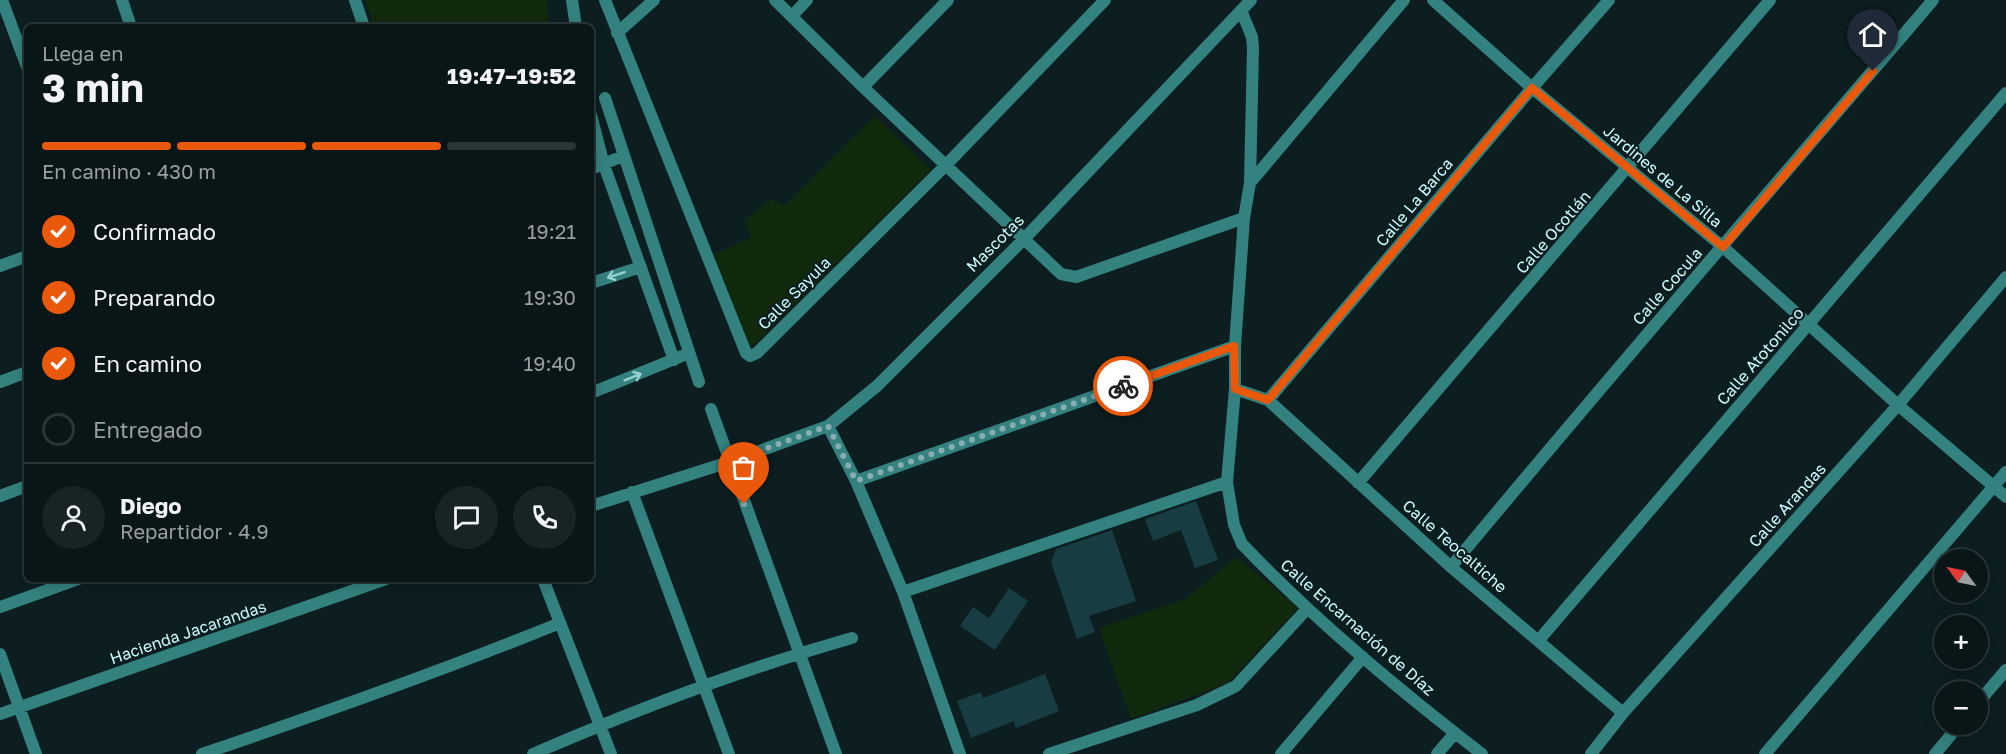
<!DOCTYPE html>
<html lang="es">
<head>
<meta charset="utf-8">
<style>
  body { margin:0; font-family:"Golos Text",sans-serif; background:#172325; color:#f1f3f6; height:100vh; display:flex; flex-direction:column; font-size:22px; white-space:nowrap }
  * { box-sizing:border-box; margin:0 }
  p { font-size:20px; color:#999fa2 }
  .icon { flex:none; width:33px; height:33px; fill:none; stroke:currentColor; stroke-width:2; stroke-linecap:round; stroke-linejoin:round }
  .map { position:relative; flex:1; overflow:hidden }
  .panel { position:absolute; left:24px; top:24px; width:570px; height:558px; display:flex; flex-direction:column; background:#091618; border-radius:9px; box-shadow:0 3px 15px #0003,0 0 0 2px #293537 }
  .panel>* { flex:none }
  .needle { width:39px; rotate:303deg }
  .controls { position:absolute; left:1934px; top:549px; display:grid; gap:12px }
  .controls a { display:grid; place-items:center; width:54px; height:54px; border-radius:50%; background:#091618; box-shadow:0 3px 15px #0003,0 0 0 2px #293537; font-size:30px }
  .pin { position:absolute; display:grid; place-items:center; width:51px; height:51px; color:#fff; margin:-62px -26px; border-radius:50% 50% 50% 0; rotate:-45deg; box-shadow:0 0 6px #0007 }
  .pin .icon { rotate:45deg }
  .courier { position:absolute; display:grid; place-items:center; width:60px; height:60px; margin:-30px; border:4px solid #ea580c; border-radius:50%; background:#fff; color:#222; box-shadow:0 2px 8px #0007 }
  .head em { font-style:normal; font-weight:700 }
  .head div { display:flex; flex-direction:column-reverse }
  .head { display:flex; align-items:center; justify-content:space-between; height:102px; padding:0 18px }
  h1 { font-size:39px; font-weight:700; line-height:45px }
  .bar { display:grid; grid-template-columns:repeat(4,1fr); gap:9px 6px; align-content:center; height:72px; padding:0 18px }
  .bar i { height:8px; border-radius:4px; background:#293537 }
  .bar .selected { background:#ea580c }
  .bar p { grid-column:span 4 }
  .line { display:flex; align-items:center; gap:15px; padding:0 18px; border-top:2px solid #293537 }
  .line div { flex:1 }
  .round { display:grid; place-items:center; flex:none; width:63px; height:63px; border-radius:32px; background:#172325 }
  ol { padding:0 18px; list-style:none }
  li { display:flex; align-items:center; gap:18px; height:66px }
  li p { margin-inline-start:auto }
  li .icon { padding:6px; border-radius:50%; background:#ea580c; color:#fff; stroke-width:4 }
  li:last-child { color:#999fa2 }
  li i { width:33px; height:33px; border:3px solid #293537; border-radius:50% }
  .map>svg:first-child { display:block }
  .green { fill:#112a0e }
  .building { fill:#173c42 }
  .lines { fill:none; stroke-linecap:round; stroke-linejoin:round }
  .minor { stroke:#34827f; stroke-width:12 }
  .tertiary { stroke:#34827f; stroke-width:12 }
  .oneway { stroke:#96d1d2 }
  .done { stroke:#88aeb1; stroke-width:6; stroke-dasharray:0 10.8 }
  .route { stroke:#ea580c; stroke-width:8 }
  .labels { text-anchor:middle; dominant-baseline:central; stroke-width:4.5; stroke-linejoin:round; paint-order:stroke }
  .street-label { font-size:16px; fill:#cbfcff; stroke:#0c1e20 }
</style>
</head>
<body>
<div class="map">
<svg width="2006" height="754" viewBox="0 0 2006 754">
  <rect width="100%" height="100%" fill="#0c1e20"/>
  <path class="green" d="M365 0H547L549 27H374Z
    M875 116 931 170 755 344 750 346 714 254 751 237 745 220 771 199 784 206Z
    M1236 557 1298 608 1228 683 1131 719 1099 628 1186 599Z"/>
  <path class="building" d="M1196 501 1218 560 1195 568 1181 530 1153 541 1145 519Z
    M1112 530 1136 601 1089 616 1095 632 1077 639 1051 562 1056 549Z
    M1009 588 1028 601 995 650 960 626 973 607 989 618Z
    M1045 674 1059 711 1016 728 1014 721 971 738 957 701 981 692 983 698Z"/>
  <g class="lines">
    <path class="minor" d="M2 0 27 67
      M122 0 131 27
      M355 0 364 27
      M572 0 576 27
      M605 0 746 353 750 356 757 353 946 165 1105 0
      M775 0 863 87 1061 274 1076 277 1244 218
      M1241 10 1252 37 1253 48 1250 183 1244 218 1235 346V389L1227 482 1234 525 1242 544C1316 621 1398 689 1482 754
      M792 16 807 0
      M617 33 654 0
      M863 87 948 0
      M605 98 699 382
      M591 115 604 165 674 360
      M591 169 623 156
      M1250 183 1404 0
      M0 266 27 256
      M591 283 641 267
      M0 382 27 372
      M1235 389 1268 400 1532 88 1609 0
      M591 393 682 356
      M1268 400 1451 567 1623 713
      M711 409 836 754
      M828 426 856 481 903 592 960 754
      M856 481 1235 346
      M1358 483 1770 0
      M632 492 729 754
      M0 496 27 486
      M591 506 729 462 828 426 877 386 1024 239 1251 0
      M1451 567C1609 376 1772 189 1933 0
      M543 579 611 754
      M903 592 1227 482
      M0 607 78 579
      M1539 640 2006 93
      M0 654 36 754
      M1977 704 2006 670
      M0 714 386 579
      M202 754C323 713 442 671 560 623
      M533 754C637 709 743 669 852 638
      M1049 754 1197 705 1236 686 1307 609
      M1281 754 1363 657
      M1437 754 1455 733
      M1591 754 1623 713 1898 405 2006 277
      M1765 754 2006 472
      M1935 754 1960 724"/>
    <path class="tertiary" d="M1433 0 1532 88 1723 247 1898 405 2006 497"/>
  </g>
  <defs><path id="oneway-shaft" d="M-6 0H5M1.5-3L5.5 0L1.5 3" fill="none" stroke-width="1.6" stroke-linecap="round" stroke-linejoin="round" transform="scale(1.5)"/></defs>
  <g class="oneway">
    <use href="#oneway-shaft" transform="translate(616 275) rotate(162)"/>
    <use href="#oneway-shaft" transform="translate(633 377) rotate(-22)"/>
  </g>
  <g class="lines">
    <path class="done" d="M744 504 729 462 828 426 856 481 1123 386"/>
    <path class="route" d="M1123 386 1234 346 1235 389 1268 400 1532 88 1723 247 1873 71"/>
  </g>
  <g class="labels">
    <g class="street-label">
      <text transform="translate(1663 176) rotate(40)">Jardines de La Silla</text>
      <text transform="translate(1414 202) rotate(-50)">Calle La Barca</text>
      <text transform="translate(1553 232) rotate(-49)">Calle Ocotlán</text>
      <text transform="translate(995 243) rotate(-45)">Mascotas</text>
      <text transform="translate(1667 286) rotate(-49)">Calle Cocula</text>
      <text transform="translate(794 293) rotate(-45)">Calle Sayula</text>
      <text transform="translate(1760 356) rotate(-49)">Calle Atotonilco</text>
      <text transform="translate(1787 505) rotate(-48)">Calle Arandas</text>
      <text transform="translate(1455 546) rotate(41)">Calle Teocaltiche</text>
      <text transform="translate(1358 627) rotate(41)">Calle Encarnación de Díaz</text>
      <text transform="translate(188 632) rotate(-19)">Hacienda Jacarandas</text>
    </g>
  </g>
</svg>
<div class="controls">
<a><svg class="needle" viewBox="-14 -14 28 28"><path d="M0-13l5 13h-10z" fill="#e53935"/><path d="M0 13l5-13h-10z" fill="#999fa2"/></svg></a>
<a>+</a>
<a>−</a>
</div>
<div class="pin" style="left:744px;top:504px;background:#ea580c"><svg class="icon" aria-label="bag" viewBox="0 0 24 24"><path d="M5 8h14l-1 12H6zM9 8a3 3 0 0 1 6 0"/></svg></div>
<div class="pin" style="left:1873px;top:71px;background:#1f2937"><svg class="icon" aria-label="home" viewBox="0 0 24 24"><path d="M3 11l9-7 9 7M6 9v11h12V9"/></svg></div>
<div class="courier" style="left:1123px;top:386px"><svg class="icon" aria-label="bike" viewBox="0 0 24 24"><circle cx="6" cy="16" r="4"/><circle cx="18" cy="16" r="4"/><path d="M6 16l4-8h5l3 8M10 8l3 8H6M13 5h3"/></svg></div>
<section class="panel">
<div class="head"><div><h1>3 min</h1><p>Llega en</p></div><em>19:47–19:52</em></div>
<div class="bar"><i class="selected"></i><i class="selected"></i><i class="selected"></i><i></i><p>En camino · 430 m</p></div>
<ol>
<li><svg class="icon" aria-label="check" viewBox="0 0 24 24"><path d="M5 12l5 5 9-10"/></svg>Confirmado<p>19:21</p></li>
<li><svg class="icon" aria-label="check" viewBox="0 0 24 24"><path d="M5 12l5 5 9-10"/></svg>Preparando<p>19:30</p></li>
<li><svg class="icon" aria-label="check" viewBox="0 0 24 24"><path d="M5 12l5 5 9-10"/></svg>En camino<p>19:40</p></li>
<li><i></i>Entregado</li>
</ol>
<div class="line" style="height:108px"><a class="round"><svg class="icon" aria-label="person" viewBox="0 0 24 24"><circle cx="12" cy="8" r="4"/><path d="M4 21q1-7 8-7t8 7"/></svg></a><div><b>Diego</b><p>Repartidor · 4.9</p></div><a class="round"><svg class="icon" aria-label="chat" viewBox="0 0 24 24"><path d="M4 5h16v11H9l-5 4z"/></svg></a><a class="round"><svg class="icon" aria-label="phone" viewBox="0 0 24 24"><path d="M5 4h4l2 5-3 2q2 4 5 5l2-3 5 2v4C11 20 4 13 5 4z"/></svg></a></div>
</section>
</div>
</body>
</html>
